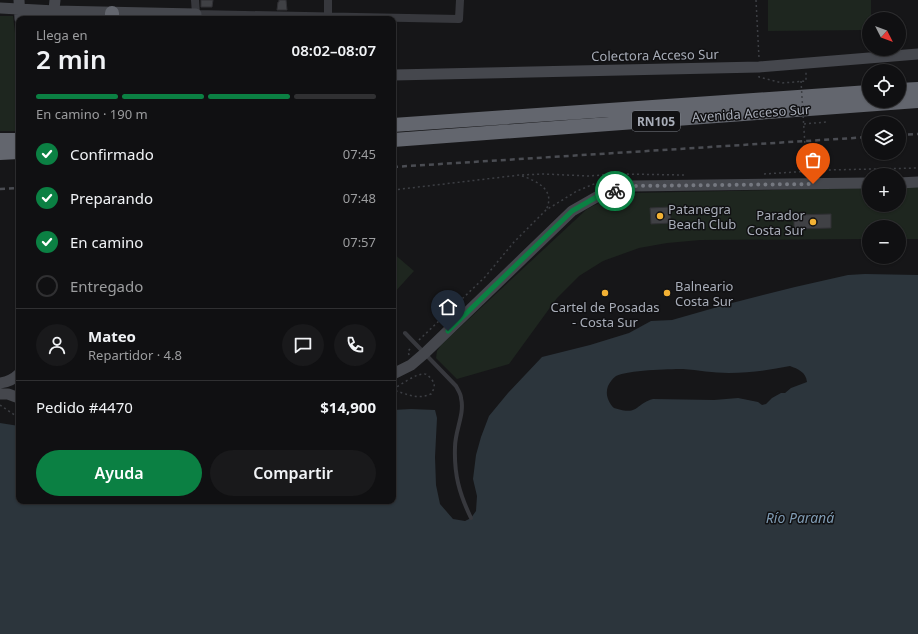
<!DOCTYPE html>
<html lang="es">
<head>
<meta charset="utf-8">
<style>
  body { margin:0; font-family:"Noto Sans",sans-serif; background:#19191b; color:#f1f3f6; height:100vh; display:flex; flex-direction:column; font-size:15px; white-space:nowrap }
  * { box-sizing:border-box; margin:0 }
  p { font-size:13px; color:#9c9d9f }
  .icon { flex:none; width:22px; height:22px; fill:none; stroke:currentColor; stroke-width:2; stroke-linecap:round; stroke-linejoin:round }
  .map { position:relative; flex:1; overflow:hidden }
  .panel { position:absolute; left:16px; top:16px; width:380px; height:488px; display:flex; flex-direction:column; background:#101012; border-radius:8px; box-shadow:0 1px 3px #0004,0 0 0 1px #303032 }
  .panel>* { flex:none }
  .needle { width:26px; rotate:132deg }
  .controls { position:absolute; left:862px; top:12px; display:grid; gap:8px }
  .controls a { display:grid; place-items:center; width:44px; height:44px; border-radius:50%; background:#101012; box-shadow:0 1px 3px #0004,0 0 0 1px #303032; font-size:20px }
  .pin { position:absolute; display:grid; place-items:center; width:34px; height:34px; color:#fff; margin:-41px -17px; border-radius:50% 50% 50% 0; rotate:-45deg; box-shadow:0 0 4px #0007 }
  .pin .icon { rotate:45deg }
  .courier { position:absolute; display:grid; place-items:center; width:40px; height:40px; margin:-20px; border:3px solid #0b8043; border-radius:50%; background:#fff; color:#222; box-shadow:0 1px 5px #0007 }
  .summary em { font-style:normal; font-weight:600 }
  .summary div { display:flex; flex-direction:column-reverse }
  .summary { display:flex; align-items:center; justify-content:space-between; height:68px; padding:0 20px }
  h1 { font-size:26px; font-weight:600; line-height:30px }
  .bar { display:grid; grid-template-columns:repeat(4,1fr); gap:6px 4px; align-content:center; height:48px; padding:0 20px }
  .bar i { height:5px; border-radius:3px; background:#303032 }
  .bar .current { background:#0b8043 }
  .bar p { grid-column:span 4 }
  .line { display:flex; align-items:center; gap:10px; padding:0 20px; border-top:1px solid #303032 }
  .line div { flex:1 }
  .round { display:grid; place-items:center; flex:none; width:42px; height:42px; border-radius:21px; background:#19191b }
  ol { padding:0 20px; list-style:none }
  li { display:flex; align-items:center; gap:12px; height:44px }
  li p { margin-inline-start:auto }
  li .icon { padding:4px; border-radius:50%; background:#0b8043; color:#fff; stroke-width:4 }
  li:last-child { color:#9c9d9f }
  li i { width:22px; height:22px; border:2px solid #303032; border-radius:50% }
  .cta { display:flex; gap:8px; margin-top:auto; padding:8px 20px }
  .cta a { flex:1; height:46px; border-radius:24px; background:#0b8043; color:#fff; font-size:16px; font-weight:600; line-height:46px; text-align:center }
  .cta a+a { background:#19191b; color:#f1f3f6 }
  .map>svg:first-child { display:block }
  .green { fill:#1e261f }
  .water { fill:#2c353c; fill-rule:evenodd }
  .building { fill:#404145; stroke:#303034 }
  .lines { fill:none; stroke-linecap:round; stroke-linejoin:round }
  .path { stroke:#3d3f44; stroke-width:1.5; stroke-dasharray:2 3; stroke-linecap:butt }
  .lane { stroke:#37383d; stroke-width:4 }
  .street { stroke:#37383d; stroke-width:8 }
  .secondary { stroke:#45474d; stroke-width:11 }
  .highway { stroke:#63666e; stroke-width:14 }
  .rail { stroke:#4a4c52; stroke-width:2.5; stroke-dasharray:5 4; stroke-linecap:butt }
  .path-bridge { stroke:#3d3f44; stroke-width:1.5; stroke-dasharray:2 3; stroke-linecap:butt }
  .done { stroke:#757880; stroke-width:4; stroke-dasharray:0 7.2 }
  .route { stroke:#0b8043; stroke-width:5 }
  .poi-dot { fill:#f2b134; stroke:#111113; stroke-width:1.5 }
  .labels { text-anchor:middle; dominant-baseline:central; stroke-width:3; stroke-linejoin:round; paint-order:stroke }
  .shield { fill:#111113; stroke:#7b7e86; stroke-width:1 }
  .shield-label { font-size:12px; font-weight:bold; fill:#a8adb8 }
  .street-label { font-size:13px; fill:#a8adb8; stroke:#111113 }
  .poi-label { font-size:13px; fill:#a8adb8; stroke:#111113; text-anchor:start }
  .water-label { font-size:14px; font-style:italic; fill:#7f9bb3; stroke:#111113 }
</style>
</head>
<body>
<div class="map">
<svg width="918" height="634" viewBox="0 0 918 634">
  <rect width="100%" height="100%" fill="#161618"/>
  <path class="green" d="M768 0H871V19H869V30L768 31Z
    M0 16H13L19 66V131H0Z
    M899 187H918V239H899V227H869V239L700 240 667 243 639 248 603 261 579 276 557 298 509 364 457 379 436 358 437 351 441 345 587 209 607 199 632 193 869 188V205H899Z
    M393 253 414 271 393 294Z"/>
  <path class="water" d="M865 274 918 275V634H0V423L19 426V501H393V410L411 409 435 410 437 418 435 457 436 485 440 504 453 519 465 521 471 518 476 511 477 496 473 479 476 455 481 437 489 416 508 393 542 357 590 345 629 333 651 321 672 320 728 304 795 287 848 275ZM790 366C798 369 806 372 807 382L791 388 785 393H781L772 398 766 404 762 405 758 402 738 398 714 400 653 399C633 405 640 416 614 408 608 402 605 394 608 386 610 382 612 379 616 376 628 370 668 369 683 369 698 370 713 373 729 373 750 373 770 370 790 366Z"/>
  <path class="building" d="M201 0H213L212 7H201Z
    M279 0H286L287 10H277L278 2H279Z
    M670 207 671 223 651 224 650 208Z
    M831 214V228L794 229V215Z"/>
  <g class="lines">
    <path class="path" d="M756 0 759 58
      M759 76V77L782 83 806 81V72
      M804 124 826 122
      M806 162 821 167
      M764 174 827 170 918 168
      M522 176C537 181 556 190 546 210
      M393 190 520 175 544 174 588 176 620 174 684 175
      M419 340 485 277 514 242 546 210 577 191 616 175
      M409 355 408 351 411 348
      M393 389C401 385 416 373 425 374 428 374 430 378 432 380 436 385 434 389 431 394 417 400 407 394 393 390
      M0 405 19 418"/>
    <path class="lane" d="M405 333 456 386C458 390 461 394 461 398 465 414 455 430 455 447 454 474 459 493 471 518"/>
    <path class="street" d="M195 0 196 14 459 19 460 0
      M328 19V0"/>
    <path class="secondary" d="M19 0 20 19
      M0 8 55 11 196 14V19
      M53 19 55 0
      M393 75 759 67 918 54
      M899 183 918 182
      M393 374 411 365 425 353 572 211 600 195 631 186 869 183
      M0 383C8 382 13 380 19 374
      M0 394H8L19 398"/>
    <path class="highway" d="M112 13V19
      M899 90 918 89
      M393 125 869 92
      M0 140H19
      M393 140 918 101
      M0 153 19 152"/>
    <path class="rail" d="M899 135 918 134
      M393 167 869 137
      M0 189 19 188"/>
    <path class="path-bridge" d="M801 81 806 162"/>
  </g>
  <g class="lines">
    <path class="done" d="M615 191 631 186 813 184"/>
    <path class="route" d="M448 331 572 211 600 195 615 191"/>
  </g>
  <g class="poi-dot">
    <circle cx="660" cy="216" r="4"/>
    <circle cx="813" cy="222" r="4"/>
    <circle cx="605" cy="293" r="4"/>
    <circle cx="667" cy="293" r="4"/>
  </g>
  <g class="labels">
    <rect class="shield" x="632" y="111" width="48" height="20" rx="3"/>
    <g class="shield-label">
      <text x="656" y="121">RN105</text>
    </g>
    <g class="street-label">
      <text transform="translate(655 55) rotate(-1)">Colectora Acceso Sur</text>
      <text transform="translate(751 113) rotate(-4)">Avenida Acceso Sur</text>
    </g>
    <g class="poi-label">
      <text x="668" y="209">Patanegra<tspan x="668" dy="15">Beach Club</tspan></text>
      <text x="805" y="215" text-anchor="end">Parador<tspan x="805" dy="15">Costa Sur</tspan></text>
      <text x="675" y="286">Balneario<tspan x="675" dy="15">Costa Sur</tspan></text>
      <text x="605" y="307" text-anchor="middle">Cartel de Posadas<tspan x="605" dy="15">- Costa Sur</tspan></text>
    </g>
    <g class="water-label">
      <text x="800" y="517">Río Paraná</text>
    </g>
  </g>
</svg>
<div class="controls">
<a><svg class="needle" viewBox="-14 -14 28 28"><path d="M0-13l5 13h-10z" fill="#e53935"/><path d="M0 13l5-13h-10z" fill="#9c9d9f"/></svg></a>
<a><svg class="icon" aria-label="locate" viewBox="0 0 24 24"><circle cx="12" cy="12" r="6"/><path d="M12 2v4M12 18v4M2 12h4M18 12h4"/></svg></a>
<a><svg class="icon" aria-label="layers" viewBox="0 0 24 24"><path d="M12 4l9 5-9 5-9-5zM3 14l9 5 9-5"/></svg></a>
<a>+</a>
<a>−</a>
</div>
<div class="pin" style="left:813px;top:184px;background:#ea580c"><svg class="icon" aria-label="bag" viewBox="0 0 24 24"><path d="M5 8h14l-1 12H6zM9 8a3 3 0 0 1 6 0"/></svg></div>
<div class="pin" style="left:448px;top:331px;background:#1f2937"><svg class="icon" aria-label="home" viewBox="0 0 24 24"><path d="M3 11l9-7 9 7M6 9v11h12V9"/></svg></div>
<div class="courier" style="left:615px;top:191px"><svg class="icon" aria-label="bike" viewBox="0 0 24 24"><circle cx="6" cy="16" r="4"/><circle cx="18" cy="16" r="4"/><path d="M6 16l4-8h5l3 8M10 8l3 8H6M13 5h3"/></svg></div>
<section class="panel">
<div class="summary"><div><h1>2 min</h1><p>Llega en</p></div><em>08:02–08:07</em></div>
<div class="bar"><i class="current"></i><i class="current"></i><i class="current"></i><i></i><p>En camino · 190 m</p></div>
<ol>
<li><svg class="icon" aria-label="check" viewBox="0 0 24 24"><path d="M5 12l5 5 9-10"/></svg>Confirmado<p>07:45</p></li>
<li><svg class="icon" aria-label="check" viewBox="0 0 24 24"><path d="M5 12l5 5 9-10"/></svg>Preparando<p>07:48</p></li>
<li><svg class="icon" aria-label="check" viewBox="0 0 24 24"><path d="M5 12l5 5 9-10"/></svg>En camino<p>07:57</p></li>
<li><i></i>Entregado</li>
</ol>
<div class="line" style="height:72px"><a class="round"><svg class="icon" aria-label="person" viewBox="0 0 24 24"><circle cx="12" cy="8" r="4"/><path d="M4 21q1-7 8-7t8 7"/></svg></a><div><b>Mateo</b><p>Repartidor · 4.8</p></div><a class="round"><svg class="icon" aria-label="chat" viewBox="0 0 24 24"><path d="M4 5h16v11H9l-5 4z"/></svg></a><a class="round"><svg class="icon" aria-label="phone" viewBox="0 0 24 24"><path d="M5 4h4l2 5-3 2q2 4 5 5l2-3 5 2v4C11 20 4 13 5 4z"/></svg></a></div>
<div class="line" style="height:52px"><div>Pedido #4470</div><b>$14,900</b></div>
<div class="cta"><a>Ayuda</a><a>Compartir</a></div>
</section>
</div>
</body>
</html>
